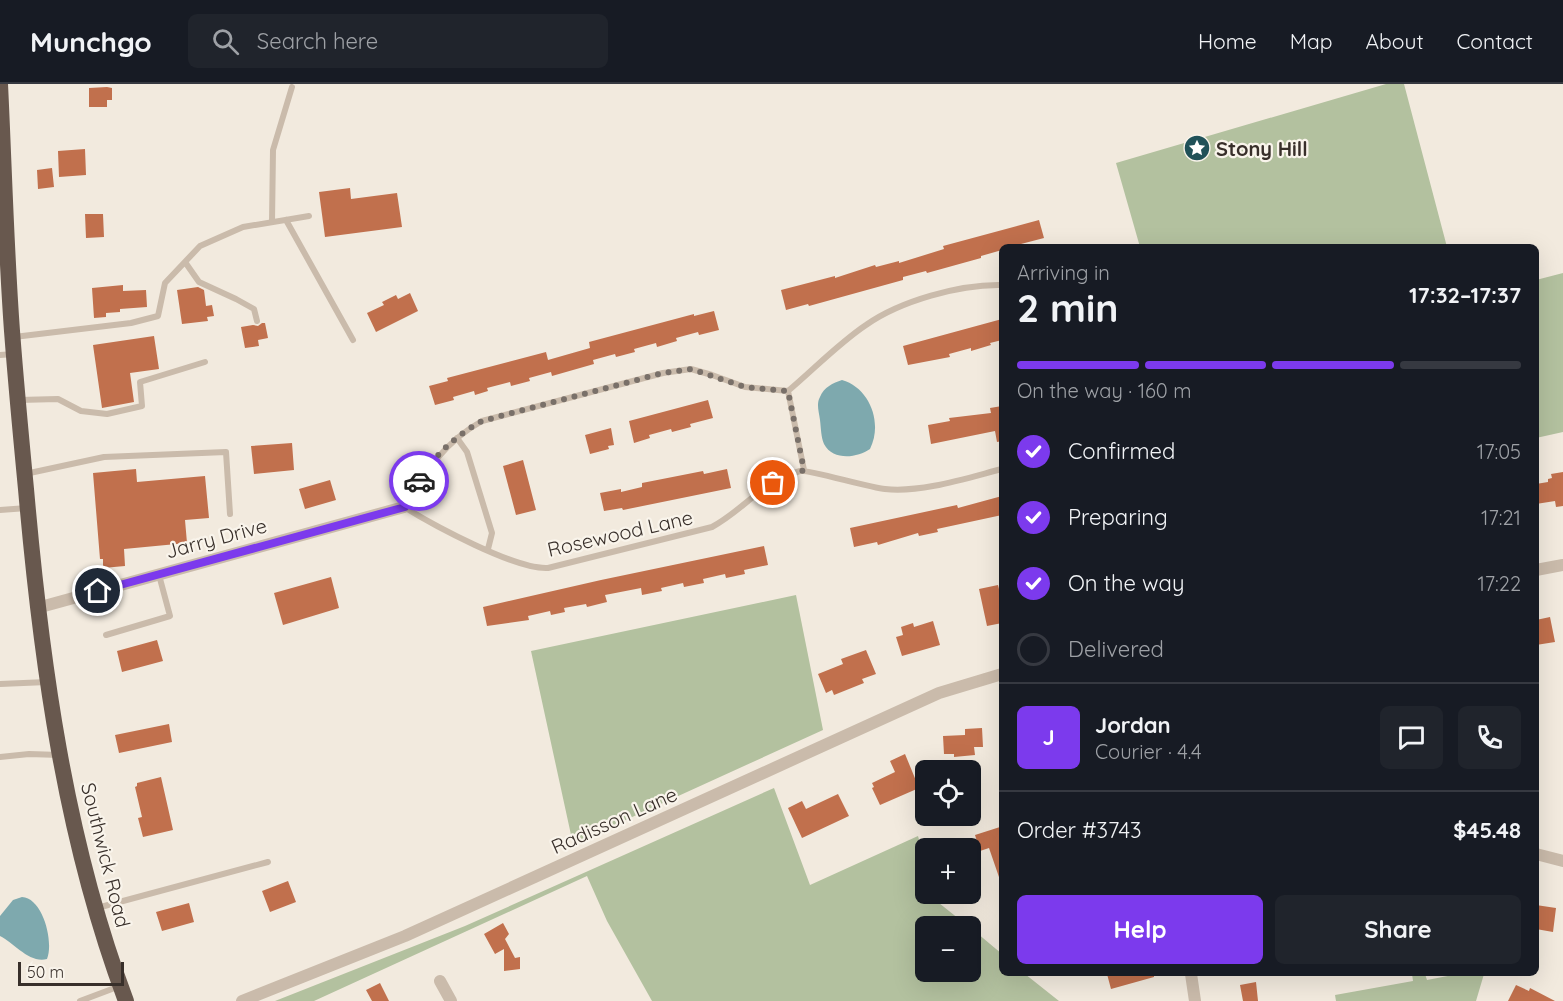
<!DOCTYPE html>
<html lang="en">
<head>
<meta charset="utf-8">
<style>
  body { margin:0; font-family:Quicksand,sans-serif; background:#20242c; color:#f1f3f6; height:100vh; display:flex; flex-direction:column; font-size:22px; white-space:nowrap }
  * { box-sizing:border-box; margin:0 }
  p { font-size:20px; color:#9ea1a6 }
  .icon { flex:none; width:33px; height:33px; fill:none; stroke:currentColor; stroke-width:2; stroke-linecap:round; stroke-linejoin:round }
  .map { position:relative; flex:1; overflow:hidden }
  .sheet { position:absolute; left:999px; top:160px; width:540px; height:732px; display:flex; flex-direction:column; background:#171b24; border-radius:9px; box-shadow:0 6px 24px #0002 }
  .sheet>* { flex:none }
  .controls { position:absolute; left:915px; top:676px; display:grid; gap:12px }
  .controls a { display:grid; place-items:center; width:66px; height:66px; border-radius:9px; background:#171b24; box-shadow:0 6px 24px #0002; font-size:30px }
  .scale { position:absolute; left:18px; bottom:15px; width:106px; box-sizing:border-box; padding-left:6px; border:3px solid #382f2a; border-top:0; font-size:16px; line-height:21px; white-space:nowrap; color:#382f2a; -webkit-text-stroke:4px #f9f4eb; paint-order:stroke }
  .pin { position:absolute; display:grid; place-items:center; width:51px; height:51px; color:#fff; margin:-26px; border:3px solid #fff; border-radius:50%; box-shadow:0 2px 6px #0007 }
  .courier { position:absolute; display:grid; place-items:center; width:60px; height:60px; margin:-30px; border:4px solid #7c3aed; border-radius:50%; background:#fff; color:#222; box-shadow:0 2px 8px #0007 }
  .summary em { font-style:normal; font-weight:700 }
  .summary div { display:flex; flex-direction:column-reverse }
  .summary { display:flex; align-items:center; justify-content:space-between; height:102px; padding:0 18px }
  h1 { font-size:39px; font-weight:700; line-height:45px }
  .bar { display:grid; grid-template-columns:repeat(4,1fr); gap:9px 6px; align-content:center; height:72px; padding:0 18px }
  .bar i { height:8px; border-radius:4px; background:#363941 }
  .bar .active { background:#7c3aed }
  .bar p { grid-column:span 4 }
  .line { display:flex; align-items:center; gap:15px; padding:0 18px; border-top:2px solid #363941 }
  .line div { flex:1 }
  .round { display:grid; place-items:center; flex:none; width:63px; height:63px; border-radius:9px; background:#20242c }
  ol { padding:0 18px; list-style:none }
  li { display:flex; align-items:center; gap:18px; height:66px }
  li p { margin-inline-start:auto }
  li .icon { padding:6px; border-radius:50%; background:#7c3aed; color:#fff; stroke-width:4 }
  li:last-child { color:#9ea1a6 }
  li i { width:33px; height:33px; border:3px solid #363941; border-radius:50% }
  .button { display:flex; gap:12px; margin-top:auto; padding:12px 18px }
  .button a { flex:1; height:69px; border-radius:9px; background:#7c3aed; color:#fff; font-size:24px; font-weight:700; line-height:69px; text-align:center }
  .button a+a { background:#20242c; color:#f1f3f6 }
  header { display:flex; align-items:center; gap:36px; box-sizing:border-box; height:84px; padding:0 30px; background:#171b24; border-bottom:2px solid #363941 }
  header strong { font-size:28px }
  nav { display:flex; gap:33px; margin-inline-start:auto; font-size:21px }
  .search { width:420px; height:54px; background:#20242c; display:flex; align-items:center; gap:15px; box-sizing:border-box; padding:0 21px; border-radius:9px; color:#9ea1a6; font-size:22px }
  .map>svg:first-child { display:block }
  .green { fill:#b3c19f }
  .water { fill:#7ea9ae }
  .building { fill:#c1704d }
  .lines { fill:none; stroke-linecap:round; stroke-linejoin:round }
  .service { stroke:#cabbab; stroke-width:6 }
  .minor { stroke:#cabbab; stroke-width:12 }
  .trunk { stroke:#68584e; stroke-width:16 }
  .done { stroke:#797069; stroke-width:6; stroke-dasharray:0 10.8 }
  .route { stroke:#7c3aed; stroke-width:8 }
  .labels { text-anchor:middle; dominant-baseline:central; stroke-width:4.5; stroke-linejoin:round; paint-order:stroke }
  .poi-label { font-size:20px; font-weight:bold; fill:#382f2a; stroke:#f9f4eb; text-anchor:start }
  .street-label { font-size:20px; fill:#382f2a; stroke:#f9f4eb }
</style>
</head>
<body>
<header>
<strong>Munchgo</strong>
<div class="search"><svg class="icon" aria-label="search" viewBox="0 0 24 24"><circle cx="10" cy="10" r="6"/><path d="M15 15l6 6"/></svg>Search here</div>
<nav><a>Home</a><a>Map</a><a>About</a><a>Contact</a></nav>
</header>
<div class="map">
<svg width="1563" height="917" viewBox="0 0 1563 917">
  <rect width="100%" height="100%" fill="#f2eade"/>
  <path class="green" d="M1386 0H1404L1447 163H1140L1116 79Z
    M1563 189V348L1536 354V196Z
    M796 511 823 646 573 760 531 567Z
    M774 704 810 801 918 752 925 777 926 810H936L939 819 969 843H926V888H970L971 844 1002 870V890H1025L1059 917H652L607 837 587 792 314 917H275L465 842Z
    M1412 890H1425L1427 896 1458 890H1484L1476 917H1336L1335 911 1413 897Z"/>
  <path class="water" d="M842 296C870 304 883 339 870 365 857 374 833 377 824 360 821 353 821 344 820 336 819 328 816 320 820 313 824 303 833 299 842 296Z
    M22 813C43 814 54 858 47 875 30 880 14 859 0 852V832L13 816Z"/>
  <path class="building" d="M107 3 112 4V16H107V23H89V4Z
    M85 65 86 91 59 93 58 67Z
    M52 84 54 103 38 105 37 86Z
    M350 104 351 115 397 109 402 143 325 153 319 108Z
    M85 130H103L104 153 86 154Z
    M1039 136 1044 154 1021 160 1022 164H1002V166L981 172V174L927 189 926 187 903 193V196L809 222 808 220 786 226 781 206 835 192V194L875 181 876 183 899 177V179L944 165 943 162Z
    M123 201V207L146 206 147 223 120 225V228L106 229V233L94 234 92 204Z
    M198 203 204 206 206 222 212 221 214 232 207 233 208 237 182 240 177 206Z
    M410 209 418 227 376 248 367 229 384 221 382 218 396 211 398 215Z
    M714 227 719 246 699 251 698 248 676 254 677 257 657 263 656 259 634 265 635 268 616 273 615 270 593 276 594 280 552 292 551 288 529 294 530 297 511 302 510 298 487 304 488 307 475 311 474 307 453 313 454 316 435 321 429 302 448 297 447 294 546 268 548 276 590 264 589 258 694 230V232Z
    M1002 235V256L990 259 991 261 971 267V264L949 270 950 273 908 281 903 262Z
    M262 239H265L268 254 258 256 259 262 245 264 241 243 253 241 258 242Z
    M154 252 159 285 130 289 134 318 102 324 93 261Z
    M708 316 713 334 690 340 691 343 672 348 671 345 649 351 650 354 634 359 629 337Z
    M1002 322V357L997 358 995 347 931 360 928 341 950 337 949 334 991 329 990 324Z
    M611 344 614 361 608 362 609 365 590 370 585 351Z
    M292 359 294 386 254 390 251 362Z
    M523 376 536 426 516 431 503 382Z
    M136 385 137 398 205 392 209 434 185 436 187 459 124 465 125 482 103 484V475H100L93 389Z
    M727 385 731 404 623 426 622 424 604 427 600 409 621 405V408L642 403V399L703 387 704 390Z
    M1563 388V422L1556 423 1555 417 1536 420V400L1548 398V395L1552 394 1551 390Z
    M330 396 336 416 305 425 299 405Z
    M1002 412V431L937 445 938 448 919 452 918 449 878 461 877 458 854 463 850 444 957 421 958 424Z
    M764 462 768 481 744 486 745 490 726 494 725 490 703 495 704 499 684 503 683 499 661 504 662 507 642 511 641 504 605 511 607 518 587 523 586 520 564 524 565 528 551 531 550 527 528 532 529 536 487 542 483 523 601 496Z
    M331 493 339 524 283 541 274 509Z
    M998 501 999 505 1002 504V539L987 542 979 505Z
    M1550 533 1555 558 1536 561V536Z
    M933 537 940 561 902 572 896 553 903 551 901 543 913 539 914 543Z
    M157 556 163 577 122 588 117 567Z
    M866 566 876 590 862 595 864 599 834 611 832 606 826 609 818 590 843 580 841 575Z
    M169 640 172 658 119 669 115 651Z
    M982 644 983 663H974L975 671 954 673V670H944L943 652 965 651V645Z
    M905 670 919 704 880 721 872 704 874 703 872 699 895 688 890 677Z
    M161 693 173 746 143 753 138 734 142 733 135 703 137 702V699Z
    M838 710 849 732 802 754 788 724 802 717 806 725Z
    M1000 743 1002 749V795L1000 796 989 764 980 767 975 751Z
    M288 797 296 818 270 828 262 807Z
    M189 819 194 838 162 847 156 828Z
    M1536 821 1556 824 1553 848 1536 845Z
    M503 839 509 850 505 855 515 874 520 873V885L504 887V865L495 870 484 850Z
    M1107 890H1154V893L1111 905Z
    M1256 898 1258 917H1243L1240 901Z
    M380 899 389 917H372L366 906Z
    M1516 901 1529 907 1530 904 1555 917H1508Z"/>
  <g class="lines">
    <path class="service" d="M286 136 353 256
      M272 138 273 66 292 3
      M185 178 199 198 236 215 254 225 257 237
      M1002 201C960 200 900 217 866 241 839 259 813 286 788 307L745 303 712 291 691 285 663 289 482 337C446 357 425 387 404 423 433 441 516 486 548 484L712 443C745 425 761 398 800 387 807 385 870 404 885 405 921 409 967 394 1002 385
      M14 253 131 239 158 232 165 199 200 162 243 143 309 132
      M0 271 14 270
      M788 307 804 386
      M19 316 58 315 81 327 107 330 142 322 140 298 205 278
      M457 354 467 368 492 449 488 465
      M25 390 104 373 226 368 230 430
      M0 426 27 424
      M106 551 170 532 159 491
      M0 600 47 598
      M0 673 29 670 60 671
      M97 824 268 778
      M80 917 120 902"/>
    <path class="minor" d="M1536 486 1563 481
      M37 524 404 423
      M1536 770 1563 777
      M1191 890 1195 917
      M440 897 451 917
      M242 917 405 852 939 609 1002 590"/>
    <path class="trunk" d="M0 0C4 82 6 165 12 247 16 300 21 353 26 405 41 577 65 755 126 917"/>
  </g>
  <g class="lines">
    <path class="done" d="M419 397C434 371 457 351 482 337L663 289 691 285 745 303 788 307 804 386 773 399"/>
    <path class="route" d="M98 507 405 423 419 397"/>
  </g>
  <defs>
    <symbol id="sight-disc" viewBox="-11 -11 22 22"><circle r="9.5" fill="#205158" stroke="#f9f4eb"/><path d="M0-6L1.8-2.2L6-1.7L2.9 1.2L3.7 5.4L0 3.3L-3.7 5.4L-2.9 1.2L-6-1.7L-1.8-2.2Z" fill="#fff"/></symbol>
  </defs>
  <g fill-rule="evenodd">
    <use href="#sight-disc" x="1182" y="49" width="30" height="30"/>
  </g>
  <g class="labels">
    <g class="poi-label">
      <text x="1216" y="64">Stony Hill</text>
    </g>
    <g class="street-label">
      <text transform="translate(620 449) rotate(-13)">Rosewood Lane</text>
      <text transform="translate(216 454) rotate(-15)">Jarry Drive</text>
      <text transform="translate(614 736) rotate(-24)">Radisson Lane</text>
      <text transform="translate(106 771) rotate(76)">Southwick Road</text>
    </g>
  </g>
</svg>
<div class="controls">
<a><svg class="icon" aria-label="locate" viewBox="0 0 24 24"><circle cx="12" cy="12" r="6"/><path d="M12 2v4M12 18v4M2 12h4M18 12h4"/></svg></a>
<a>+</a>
<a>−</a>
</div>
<div class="scale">50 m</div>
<div class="pin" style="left:773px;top:399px;background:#ea580c"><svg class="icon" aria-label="bag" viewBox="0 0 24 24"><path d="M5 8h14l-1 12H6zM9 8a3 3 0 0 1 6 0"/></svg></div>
<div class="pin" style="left:98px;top:507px;background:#1f2937"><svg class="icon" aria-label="home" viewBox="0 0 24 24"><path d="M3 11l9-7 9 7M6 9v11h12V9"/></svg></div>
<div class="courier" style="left:419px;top:397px"><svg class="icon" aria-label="car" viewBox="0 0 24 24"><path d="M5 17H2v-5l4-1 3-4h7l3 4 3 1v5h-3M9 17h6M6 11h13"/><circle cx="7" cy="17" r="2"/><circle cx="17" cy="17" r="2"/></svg></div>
<section class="sheet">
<div class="summary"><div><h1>2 min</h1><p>Arriving in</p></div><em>17:32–17:37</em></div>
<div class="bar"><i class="active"></i><i class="active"></i><i class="active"></i><i></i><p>On the way · 160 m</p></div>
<ol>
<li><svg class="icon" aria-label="check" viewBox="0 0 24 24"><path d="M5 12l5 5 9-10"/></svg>Confirmed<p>17:05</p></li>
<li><svg class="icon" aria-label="check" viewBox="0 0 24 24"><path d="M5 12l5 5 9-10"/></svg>Preparing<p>17:21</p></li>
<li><svg class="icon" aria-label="check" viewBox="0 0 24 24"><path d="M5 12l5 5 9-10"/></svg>On the way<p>17:22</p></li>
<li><i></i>Delivered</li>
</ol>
<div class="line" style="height:108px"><b class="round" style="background:#7c3aed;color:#fff">J</b><div><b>Jordan</b><p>Courier · 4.4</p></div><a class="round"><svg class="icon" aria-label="chat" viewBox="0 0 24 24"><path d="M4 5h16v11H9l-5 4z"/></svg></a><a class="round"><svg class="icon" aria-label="phone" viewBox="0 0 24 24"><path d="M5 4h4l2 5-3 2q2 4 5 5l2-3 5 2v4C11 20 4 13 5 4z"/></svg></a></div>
<div class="line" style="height:78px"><div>Order #3743</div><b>$45.48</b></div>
<div class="button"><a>Help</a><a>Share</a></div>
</section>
</div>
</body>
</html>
